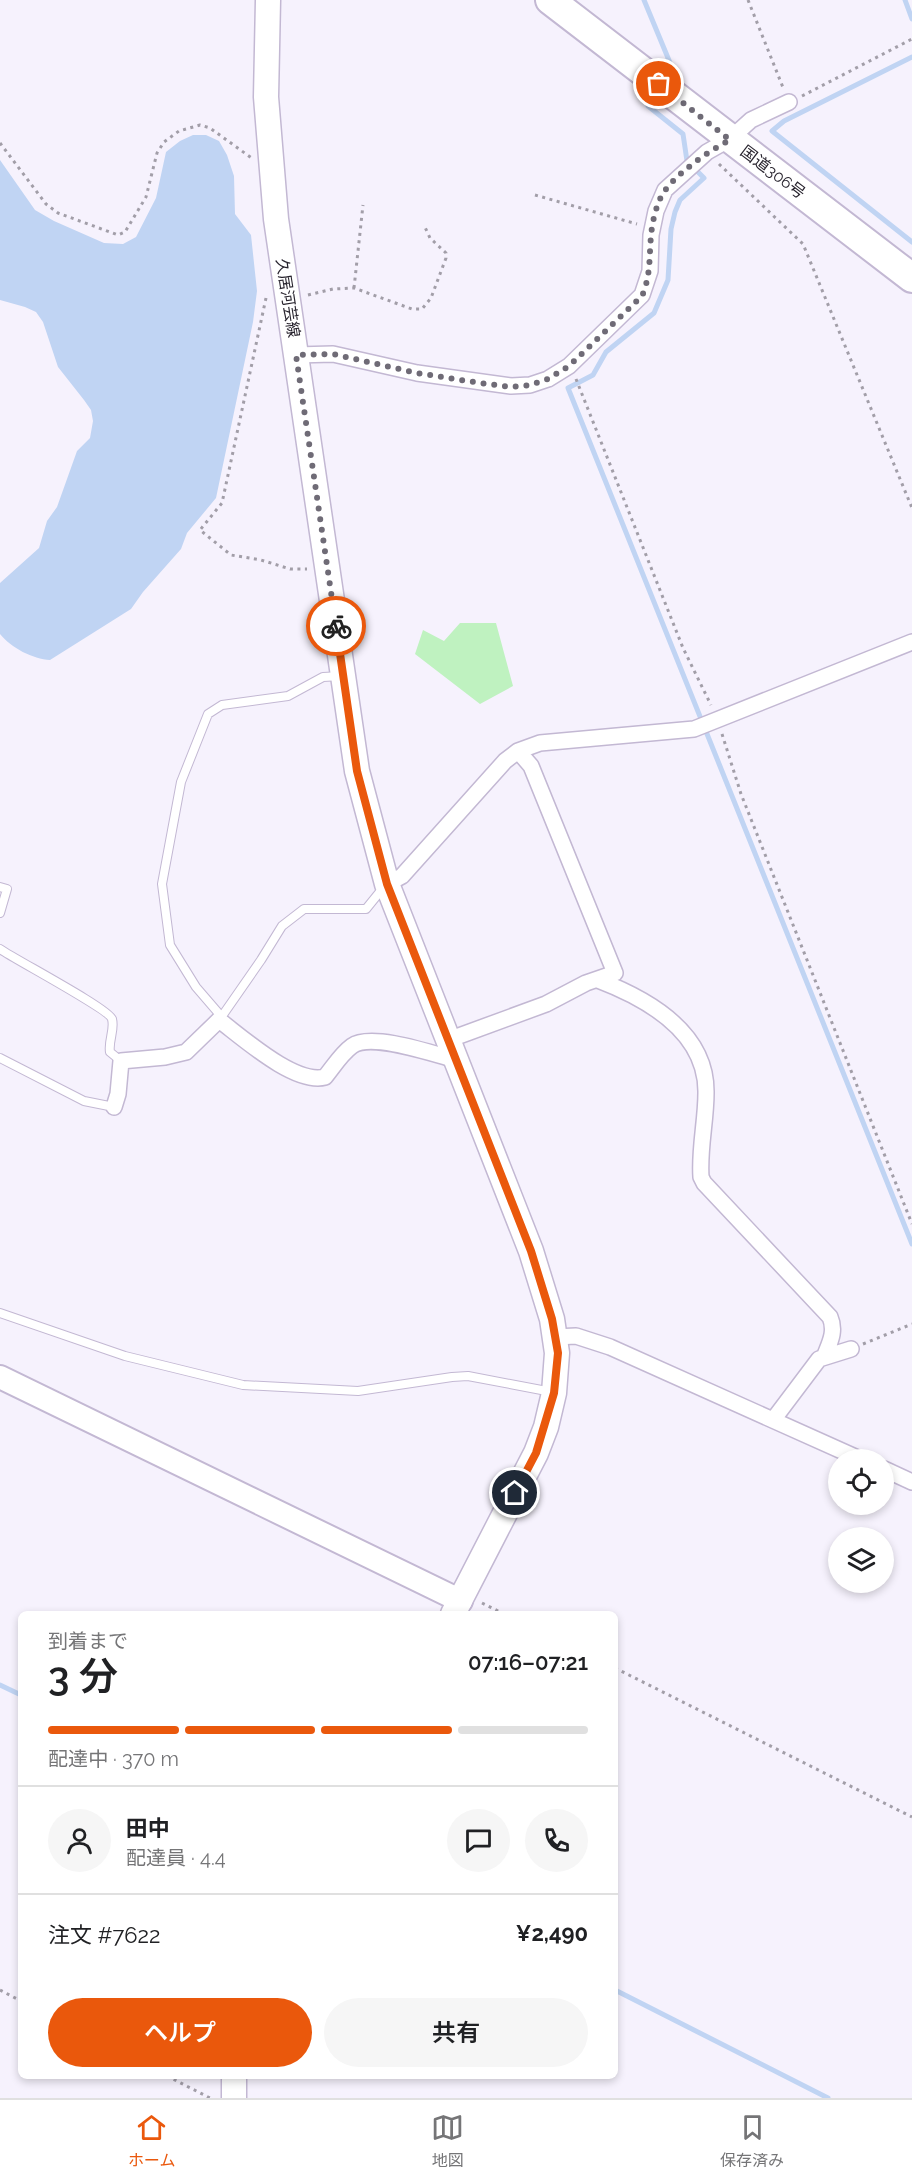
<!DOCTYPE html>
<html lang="ja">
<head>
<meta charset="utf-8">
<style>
  body { margin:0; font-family:Raleway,"Noto Sans JP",sans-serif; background:#f6f6f6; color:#202124; height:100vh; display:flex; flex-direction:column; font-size:22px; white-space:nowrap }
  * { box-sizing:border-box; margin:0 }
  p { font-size:20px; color:#757577 }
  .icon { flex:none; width:33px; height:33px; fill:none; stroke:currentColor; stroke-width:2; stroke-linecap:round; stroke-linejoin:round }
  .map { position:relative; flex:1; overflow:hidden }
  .drawer { position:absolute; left:18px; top:1611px; width:600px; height:468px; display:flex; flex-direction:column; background:#fff; border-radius:9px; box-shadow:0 3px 9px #0003 }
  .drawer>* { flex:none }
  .fabs { position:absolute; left:828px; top:1449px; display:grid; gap:12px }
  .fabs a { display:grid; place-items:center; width:66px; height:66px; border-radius:50%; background:#fff; box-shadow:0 3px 9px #0003; font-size:30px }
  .pin { position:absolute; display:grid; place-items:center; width:51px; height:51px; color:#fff; margin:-26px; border:3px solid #fff; border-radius:50%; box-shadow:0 2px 6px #0007 }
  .courier { position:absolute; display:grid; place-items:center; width:60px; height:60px; margin:-30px; border:4px solid #ea580c; border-radius:50%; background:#fff; color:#222; box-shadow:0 2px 8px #0007 }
  .overview em { font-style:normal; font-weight:600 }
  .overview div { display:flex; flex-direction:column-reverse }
  .overview { display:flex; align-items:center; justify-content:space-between; height:102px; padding:0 30px }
  h1 { font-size:39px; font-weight:600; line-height:45px }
  .bar { display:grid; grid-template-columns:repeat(4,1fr); gap:9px 6px; align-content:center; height:72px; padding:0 30px }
  .bar i { height:8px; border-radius:4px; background:#e0e0e0 }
  .bar .on { background:#ea580c }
  .bar p { grid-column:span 4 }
  .line { display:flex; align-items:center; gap:15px; padding:0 30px; border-top:2px solid #e0e0e0 }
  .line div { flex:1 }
  .round { display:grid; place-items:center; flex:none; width:63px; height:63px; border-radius:32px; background:#f6f6f6 }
  .cta { display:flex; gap:12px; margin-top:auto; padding:12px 30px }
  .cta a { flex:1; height:69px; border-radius:36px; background:#ea580c; color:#fff; font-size:24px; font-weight:600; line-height:69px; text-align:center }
  .cta a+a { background:#f6f6f6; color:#202124 }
  .dock { display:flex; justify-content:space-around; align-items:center; height:84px; border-top:2px solid #e0e0e0; background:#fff; font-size:16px; color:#757577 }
  .dock a { display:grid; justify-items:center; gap:3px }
  .dock .on { color:#ea580c }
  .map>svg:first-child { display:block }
  .green { fill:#bff2c0 }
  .water { fill:#c0d4f3 }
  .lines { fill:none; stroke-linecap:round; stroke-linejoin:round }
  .stream { stroke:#c0d4f3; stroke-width:5 }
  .lane-casing { stroke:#c3b8d3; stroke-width:10 }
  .street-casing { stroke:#c3b8d3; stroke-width:18 }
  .secondary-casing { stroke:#c3b8d3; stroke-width:26 }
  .primary-casing { stroke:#c3b8d3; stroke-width:27 }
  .highway-casing { stroke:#c3b8d3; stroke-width:32 }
  .path { stroke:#a29ea8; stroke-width:3; stroke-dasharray:3 4.5; stroke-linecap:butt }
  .lane { stroke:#fff; stroke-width:8 }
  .street { stroke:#fff; stroke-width:15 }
  .secondary { stroke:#fff; stroke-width:22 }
  .primary { stroke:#fff; stroke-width:24 }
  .highway { stroke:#fff; stroke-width:28 }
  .done { stroke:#6f6b76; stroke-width:6; stroke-dasharray:0 10.8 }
  .route { stroke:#ea580c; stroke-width:8 }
  .labels { text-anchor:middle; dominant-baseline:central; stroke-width:6; stroke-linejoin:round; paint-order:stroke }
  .street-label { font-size:16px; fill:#27232d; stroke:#fff }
</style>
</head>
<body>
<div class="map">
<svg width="912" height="2098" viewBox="0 0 912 2098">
  <rect width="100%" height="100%" fill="#f6f2fd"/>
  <path class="green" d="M460 623H496L513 686 480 704 415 654 423 630 444 641Z"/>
  <path class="water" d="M193 135H206L219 141 227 155 234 176 235 214 251 235 257 291 253 322 216 498 187 533 181 549 143 592 131 609 50 660C33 659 11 648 0 634V583L39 548 47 521 57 507 77 451 90 438 93 421 91 410 84 400 58 367 43 322 36 312 25 307 0 300V160L35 210 54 221 104 243 123 244 136 237 156 198 166 152 180 141Z"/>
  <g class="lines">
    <path class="stream" d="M644 0 673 70
      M905 0 912 19
      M912 57 784 121 772 131 912 242
      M648 106 683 134 687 161 704 178 680 200 675 212 671 229 668 280 654 313 606 352 593 375 568 388 912 1244
      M0 1685 21 1695
      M615 1990 828 2098"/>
    <defs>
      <path id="lane" d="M0 887 7 889 0 913
        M0 949C16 960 109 1009 112 1019 115 1030 108 1041 110 1052L121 1061
        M221 1016 196 987 170 945 162 884 181 782 208 714 222 705 288 696 323 677 341 676
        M220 1019 261 960 282 926 304 909H366L383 888
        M0 1058 84 1101 114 1107
        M0 1313 125 1356 243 1385 358 1391 452 1377 468 1376 552 1392"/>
      <path id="street" d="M296 355 333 354 417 373 511 386 530 385 548 379 569 366 642 295 650 271 651 235 656 211 665 190 707 152 730 139 751 120 789 102
        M387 884 402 876 505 761 518 751 540 743 694 729 912 642
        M598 980C648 999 707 1032 706 1093 706 1121 699 1149 701 1177L704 1183 830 1317C836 1331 830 1342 825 1355
        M448 1040 546 1004 586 983 615 973 531 766 518 751
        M114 1107 118 1094 121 1061 165 1057 186 1052 219 1020C243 1038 295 1085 325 1077 334 1066 341 1054 352 1046 371 1032 434 1054 456 1060
        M555 1337 576 1336 610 1347 862 1460
        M773 1420 819 1359 851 1349
        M884 1469 912 1482"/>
      <path id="secondary" d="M0 1377 461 1601"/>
      <path id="primary" d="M268 0 266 97 276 219 357 771 387 884 531 1251 552 1319 557 1353 554 1393 546 1427 536 1453 453 1614
        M234 2098V2076"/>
      <path id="highway" d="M550 0 912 278"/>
    </defs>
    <use href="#lane" class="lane-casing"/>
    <use href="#street" class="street-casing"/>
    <use href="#secondary" class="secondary-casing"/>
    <use href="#primary" class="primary-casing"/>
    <use href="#highway" class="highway-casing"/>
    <path class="path" d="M748 0 784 90
      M802 96 912 39
      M0 143 46 204 58 213 118 235 125 232 146 197 157 153 164 142 179 131 200 125 210 128 253 159
      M719 164 803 244 912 508
      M535 195 637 224
      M354 288 363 205
      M308 295 333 289 354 288 412 309H422L431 298 446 258V253L430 238 424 225
      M266 298 222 503 200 530 231 555 261 560 290 569H307
      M576 379 683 648 711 705
      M722 734 741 794 912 1224
      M863 1344 912 1324
      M482 1603 504 1614
      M615 1668 912 1817
      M0 1990 21 2001
      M167 2076 210 2098"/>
    <use href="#lane" class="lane"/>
    <use href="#street" class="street"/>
    <use href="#secondary" class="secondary"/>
    <use href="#primary" class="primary"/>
    <use href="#highway" class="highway"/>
  </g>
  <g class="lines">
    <path class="done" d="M336 626 296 355 333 354 417 373 480 383 511 387 530 385 548 379 569 366 642 296C651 275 649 257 651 236 652 224 655 210 660 199 669 178 710 150 730 140L659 84"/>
    <path class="route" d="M336 626 357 771 387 884 531 1251 552 1319 558 1353 554 1393 536 1453 515 1493"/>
  </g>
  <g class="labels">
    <g class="street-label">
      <text transform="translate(773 172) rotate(37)">国道306号</text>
      <text transform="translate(288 298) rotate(81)">久居河芸線</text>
    </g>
  </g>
</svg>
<div class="fabs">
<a><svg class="icon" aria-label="locate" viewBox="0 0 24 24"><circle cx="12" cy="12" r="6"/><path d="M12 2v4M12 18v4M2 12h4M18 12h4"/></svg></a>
<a><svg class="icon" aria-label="layers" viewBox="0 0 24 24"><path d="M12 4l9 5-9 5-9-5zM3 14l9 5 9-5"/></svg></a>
</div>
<div class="pin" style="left:659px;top:84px;background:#ea580c"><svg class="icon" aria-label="bag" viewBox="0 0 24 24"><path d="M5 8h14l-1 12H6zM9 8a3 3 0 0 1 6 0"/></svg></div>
<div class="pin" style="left:515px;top:1493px;background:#1f2937"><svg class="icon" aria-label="home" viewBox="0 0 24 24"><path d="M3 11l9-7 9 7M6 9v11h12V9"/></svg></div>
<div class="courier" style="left:336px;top:626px"><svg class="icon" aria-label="bike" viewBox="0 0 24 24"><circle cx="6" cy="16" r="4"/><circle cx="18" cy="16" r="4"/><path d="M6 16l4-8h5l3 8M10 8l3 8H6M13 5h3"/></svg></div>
<section class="drawer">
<div class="overview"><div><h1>3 分</h1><p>到着まで</p></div><em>07:16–07:21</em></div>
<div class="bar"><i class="on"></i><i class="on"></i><i class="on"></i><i></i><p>配達中 · 370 m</p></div>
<div class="line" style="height:108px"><a class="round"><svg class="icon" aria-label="person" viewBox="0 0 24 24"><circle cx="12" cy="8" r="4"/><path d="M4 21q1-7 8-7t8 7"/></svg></a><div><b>田中</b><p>配達員 · 4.4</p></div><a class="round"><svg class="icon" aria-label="chat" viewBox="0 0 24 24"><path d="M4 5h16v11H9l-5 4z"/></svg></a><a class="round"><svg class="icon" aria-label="phone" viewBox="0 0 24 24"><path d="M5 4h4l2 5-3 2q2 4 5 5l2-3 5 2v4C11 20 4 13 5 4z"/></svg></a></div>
<div class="line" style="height:78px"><div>注文 #7622</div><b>¥2,490</b></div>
<div class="cta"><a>ヘルプ</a><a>共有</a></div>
</section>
</div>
<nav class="dock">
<a class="on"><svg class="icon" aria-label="home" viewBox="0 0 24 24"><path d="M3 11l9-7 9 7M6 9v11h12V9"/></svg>ホーム</a>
<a><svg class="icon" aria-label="map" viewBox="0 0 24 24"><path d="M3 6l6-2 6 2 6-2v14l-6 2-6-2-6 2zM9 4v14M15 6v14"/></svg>地図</a>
<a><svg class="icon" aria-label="saved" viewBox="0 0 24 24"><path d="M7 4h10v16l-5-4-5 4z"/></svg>保存済み</a>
</nav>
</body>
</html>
